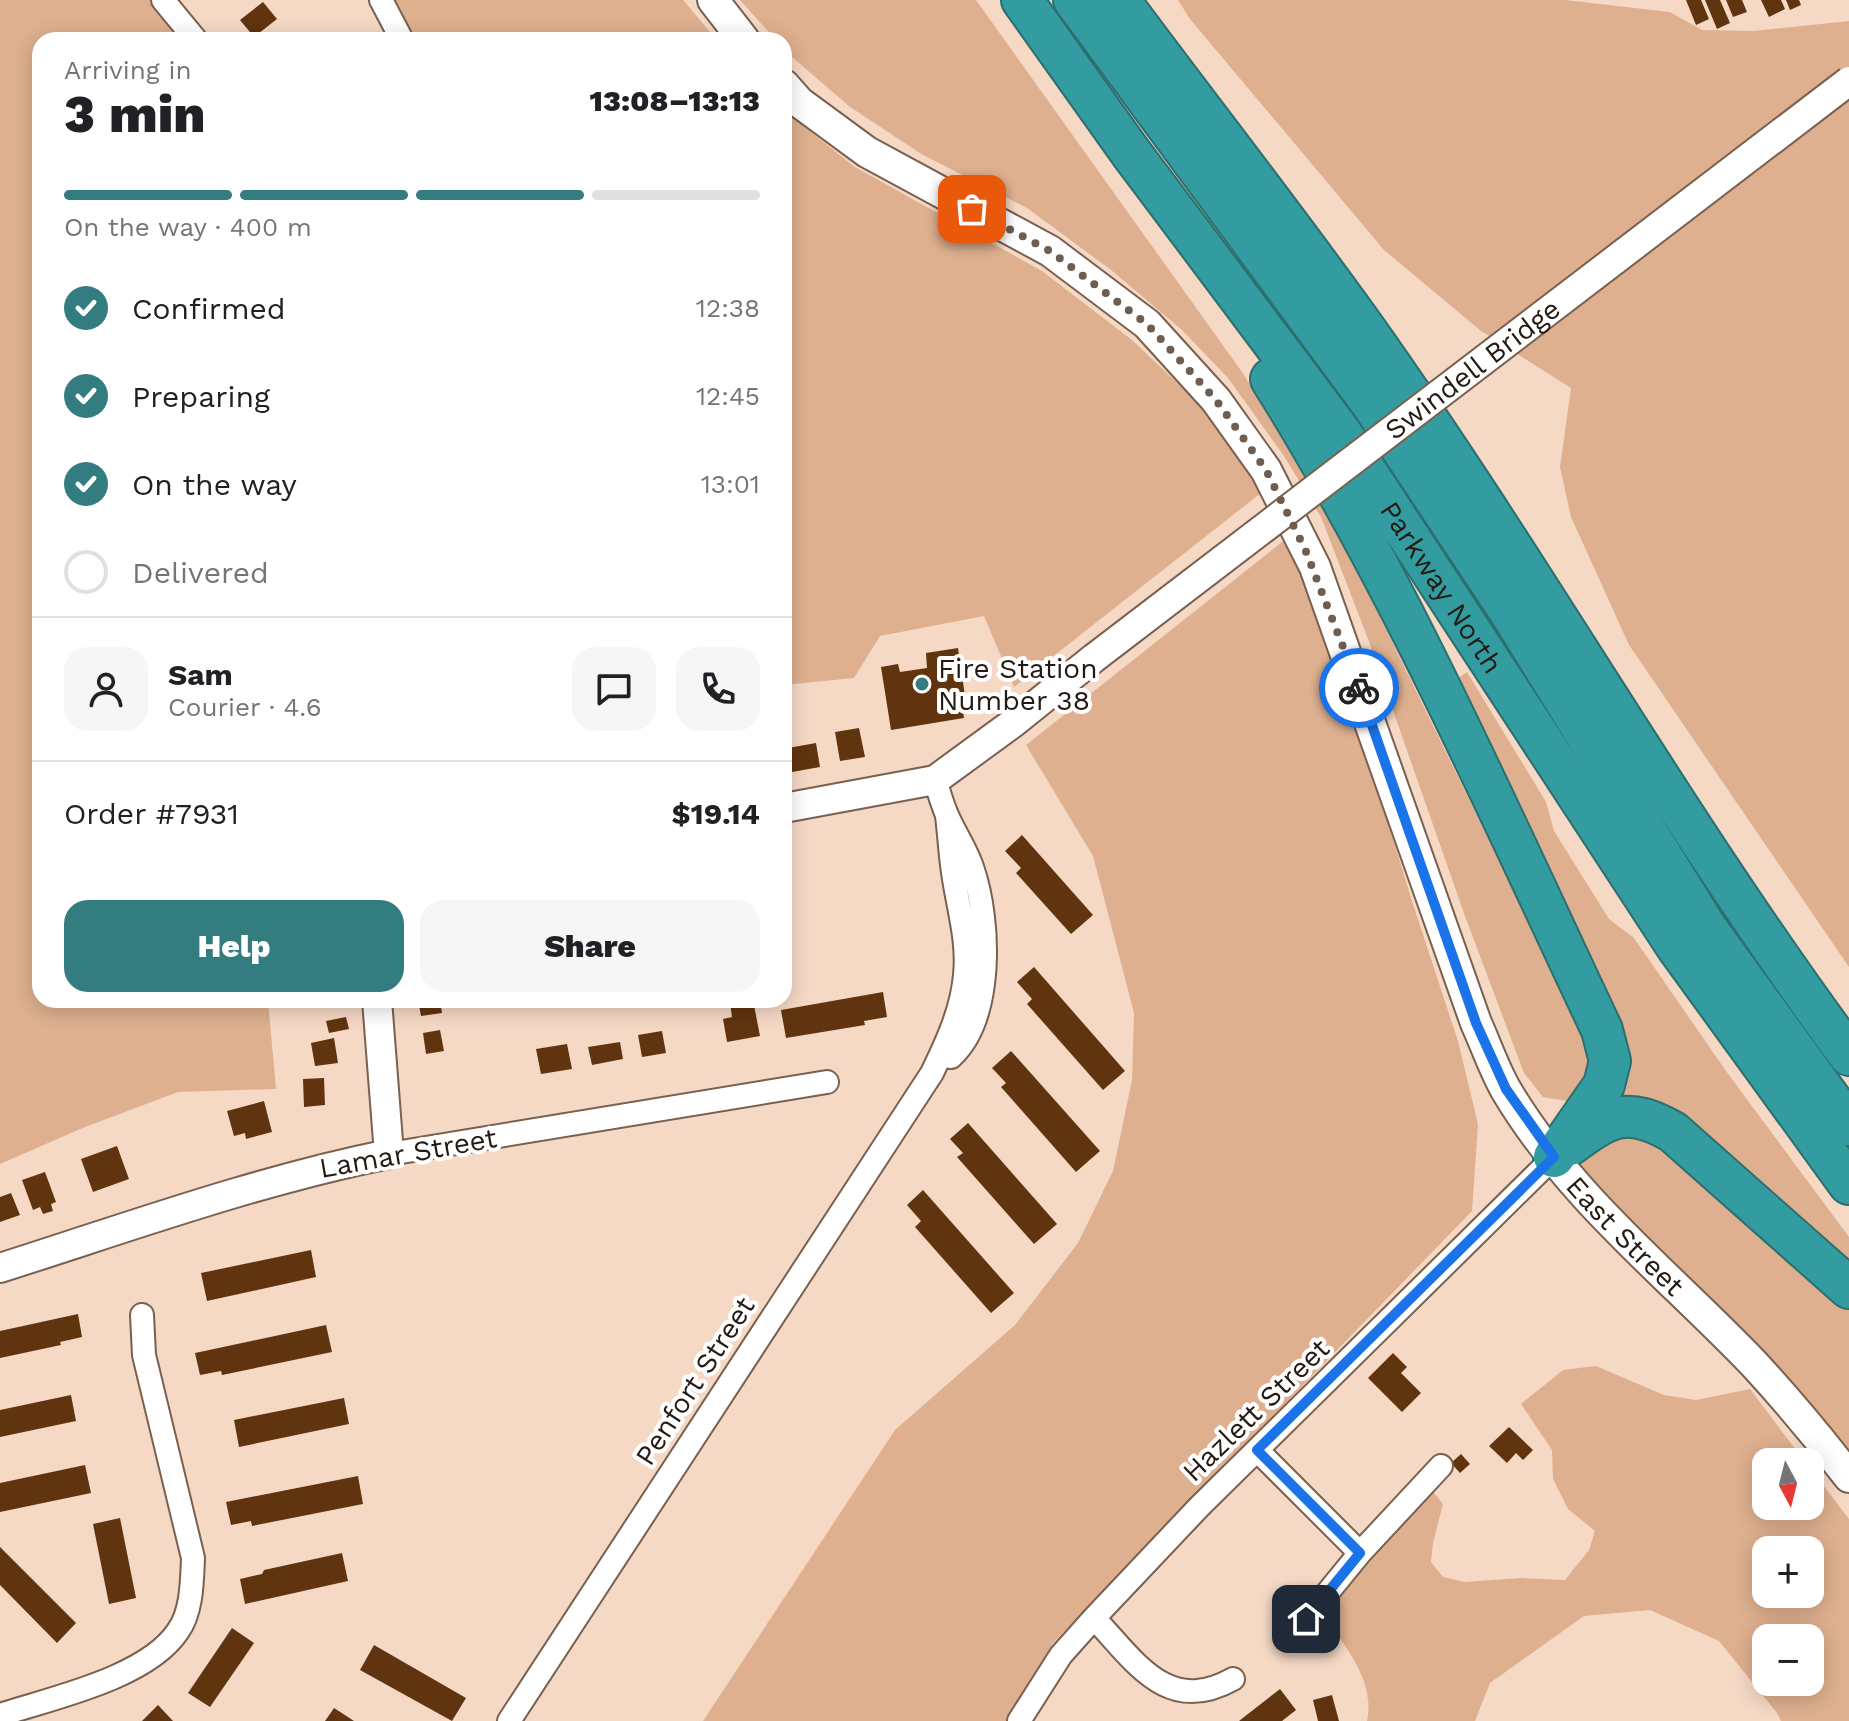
<!DOCTYPE html>
<html lang="en">
<head>
<meta charset="utf-8">
<style>
  body { margin:0; font-family:"Work Sans",sans-serif; background:#f6f6f6; color:#202124; height:100vh; display:flex; flex-direction:column; font-size:30px; white-space:nowrap }
  * { box-sizing:border-box; margin:0 }
  p { font-size:26px; color:#757577 }
  .icon { flex:none; width:44px; height:44px; fill:none; stroke:currentColor; stroke-width:2; stroke-linecap:round; stroke-linejoin:round }
  .map { position:relative; flex:1; overflow:hidden }
  .side { position:absolute; left:32px; top:32px; width:760px; height:976px; display:flex; flex-direction:column; background:#fff; border-radius:24px; box-shadow:0 4px 20px #0003 }
  .side>* { flex:none }
  .needle { width:52px; rotate:173deg }
  .controls { position:absolute; left:1752px; top:1448px; display:grid; gap:16px }
  .controls a { display:grid; place-items:center; width:72px; height:72px; border-radius:16px; background:#fff; box-shadow:0 4px 20px #0003; font-size:40px }
  .pin { position:absolute; display:grid; place-items:center; width:68px; height:68px; color:#fff; margin:-34px; border-radius:16px; box-shadow:0 4px 12px #0006 }
  .courier { position:absolute; display:grid; place-items:center; width:80px; height:80px; margin:-40px; border:6px solid #1a73e8; border-radius:50%; background:#fff; color:#222; box-shadow:0 2px 10px #0007 }
  .head em { font-style:normal; font-weight:800 }
  .head div { display:flex; flex-direction:column-reverse }
  .head { display:flex; align-items:center; justify-content:space-between; height:136px; padding:0 32px }
  h1 { font-size:52px; font-weight:800; line-height:60px }
  .bar { display:grid; grid-template-columns:repeat(4,1fr); gap:12px 8px; align-content:center; height:96px; padding:0 32px }
  .bar i { height:10px; border-radius:6px; background:#e0e0e0 }
  .bar .on { background:#337c7f }
  .bar p { grid-column:span 4 }
  .line { display:flex; align-items:center; gap:20px; padding:0 32px; border-top:2px solid #e0e0e0 }
  .line div { flex:1 }
  .round { display:grid; place-items:center; flex:none; width:84px; height:84px; border-radius:24px; background:#f6f6f6 }
  ol { padding:0 32px; list-style:none }
  li { display:flex; align-items:center; gap:24px; height:88px }
  li p { margin-inline-start:auto }
  li .icon { padding:8px; border-radius:50%; background:#337c7f; color:#fff; stroke-width:4 }
  li:last-child { color:#757577 }
  li i { width:44px; height:44px; border:4px solid #e0e0e0; border-radius:50% }
  .action { display:flex; gap:16px; margin-top:auto; padding:16px 32px }
  .action a { flex:1; height:92px; border-radius:24px; background:#337c7f; color:#fff; font-size:32px; font-weight:800; line-height:92px; text-align:center }
  .action a+a { background:#f6f6f6; color:#202124 }
  .map>svg:first-child { display:block }
  .green { fill:#deb08f; fill-rule:evenodd }
  .building { fill:#60340e }
  .lines { fill:none; stroke-linecap:round; stroke-linejoin:round }
  .minor-casing { stroke:#79604f; stroke-width:26 }
  .tertiary-casing { stroke:#79604f; stroke-width:32 }
  .secondary-casing { stroke:#79604f; stroke-width:34 }
  .motorway-casing { stroke:#2d6e6f; stroke-width:44 }
  .minor { stroke:#fff; stroke-width:22 }
  .tertiary { stroke:#fff; stroke-width:28 }
  .secondary { stroke:#fff; stroke-width:30 }
  .motorway { stroke:#329ca1; stroke-width:40 }
  .tertiary-bridge-casing { stroke:#79604f; stroke-width:32; stroke-linecap:butt }
  .tertiary-bridge { stroke:#fff; stroke-width:28 }
  .done { stroke:#6e5d51; stroke-width:8; stroke-dasharray:0 14.4 }
  .route { stroke:#1a73e8; stroke-width:10 }
  .poi-dot { fill:#337c7f; stroke:#fff; stroke-width:3 }
  .labels { text-anchor:middle; dominant-baseline:central; stroke-width:8; stroke-linejoin:round; paint-order:stroke }
  .street-label { font-size:28px; fill:#241a13; stroke:#fff }
  .poi-label { font-size:28px; fill:#241a13; stroke:#fff; text-anchor:start }
</style>
</head>
<body>
<div class="map">
<svg width="1849" height="1721" viewBox="0 0 1849 1721">
  <rect width="100%" height="100%" fill="#f6d9c5"/>
  <path class="green" d="M0 0H150L182 40H40V1000H268L276 1089 178 1092 85 1127 0 1164Z
    M392 0H683L717 40H413Z
    M740 0H976L1242 372 1301 467 1338 531 1588 1043 1596 1070 1573 1102 1543 1097 1524 1073 1466 919 1368 639 1321 517 1284 456 1228 378 1182 330 1111 270 1027 208 923 155 850 107 792 57 784 48V40H776Z
    M1178 0H1565L1670 12 1702 30 1753 31 1849 21V967L1629 645 1571 517 1560 467 1571 388 1481 331 1384 250 1190 19Z
    M784 111 855 167 1042 271 1132 340 1208 412 1261 493 1014 687 984 616 880 636 854 678 784 685Z
    M1287 538 1352 702 1411 898 1458 1041 1478 1124 1472 1211 1053 1643 1009 1721H703L895 1430 1015 1325 1078 1243 1113 1171 1132 1080 1134 1013 1093 856 1026 745Z
    M1467 672 1546 802 1554 831 1609 919 1634 938 1726 1071 1849 1237V1272L1622 1099 1621 1093 1630 1073 1626 1051 1451 683Z
    M1631 1115 1849 1288V1477L1554 1157Z
    M1596 1366 1664 1395 1696 1400 1750 1389 1805 1462H1766V1506H1810V1468L1849 1519V1721H1781L1777 1713 1719 1641 1650 1610 1584 1616 1490 1683 1475 1721H1367C1376 1679 1343 1645 1321 1611L1430 1488 1443 1504 1433 1543 1431 1562 1443 1577 1465 1582 1521 1578 1565 1580 1589 1550 1595 1531 1568 1509 1553 1479 1552 1450 1521 1404 1563 1370ZM1766 1550H1810V1594H1766ZM1766 1638H1810V1682H1766Z"/>
  <path class="building" d="M1686 0H1701L1709 19 1696 25Z
    M1705 0H1720L1730 23 1717 29Z
    M1726 0H1742L1747 12 1733 17Z
    M1761 0H1781L1785 9 1769 17Z
    M1786 0H1799L1801 5 1790 10Z
    M263 2 277 19 254 37 240 20Z
    M958 648 965 696 961 697 964 718 891 730 881 667 898 664 900 672 927 668 926 653Z
    M859 728 865 757 840 761 835 732Z
    M816 743 820 767 792 772 788 748Z
    M1022 835 1093 915 1071 934 1016 873 1021 868 1005 851Z
    M1034 967 1125 1071 1103 1090 1027 1004 1032 999 1017 982Z
    M883 992 887 1017 864 1021 865 1025 786 1038 781 1010Z
    M418 1000H440L442 1013 421 1016Z
    M747 1000H753L760 1036 727 1042 723 1019 732 1017 730 1003Z
    M346 1017 349 1029 329 1033 326 1021Z
    M440 1030 444 1051 426 1054 423 1033Z
    M662 1031 666 1053 642 1057 638 1035Z
    M334 1038 338 1063 315 1066 311 1043Z
    M620 1042 623 1059 592 1065 588 1047Z
    M567 1044 572 1069 541 1074 536 1049Z
    M1011 1051 1100 1151 1076 1172 1001 1087 1006 1083 992 1068Z
    M324 1078 325 1105 304 1107 303 1079Z
    M264 1101 272 1132 246 1139 245 1133 234 1136 227 1111Z
    M968 1123 1057 1224 1034 1244 957 1157 963 1153 950 1139Z
    M117 1146 129 1179 93 1192 81 1159Z
    M45 1172 56 1202 51 1204 53 1211 43 1214 40 1207 33 1210 22 1180Z
    M923 1190 1014 1293 991 1313 915 1227 921 1221 907 1205Z
    M11 1193 20 1215 0 1222V1197Z
    M311 1250 316 1277 207 1301 201 1273Z
    M78 1314 82 1337 60 1342 61 1345 0 1358V1331Z
    M326 1325 332 1352 222 1375 221 1371 200 1375 195 1353Z
    M1393 1353 1407 1367 1401 1373 1421 1393 1402 1412 1368 1378Z
    M71 1395 76 1421 0 1437V1410Z
    M344 1398 349 1424 239 1447 234 1420Z
    M1509 1427 1533 1450 1523 1460 1516 1453 1507 1463 1489 1446Z
    M1461 1454 1470 1464 1460 1473 1451 1463Z
    M85 1465 91 1493 0 1512V1483Z
    M358 1476 363 1504 252 1526 251 1521 231 1525 226 1502Z
    M120 1518 136 1598 109 1604 93 1524Z
    M0 1547 76 1623 57 1643 0 1585Z
    M342 1553 348 1581 245 1604 240 1579 262 1574 264 1570Z
    M232 1628 254 1643 210 1707 188 1693Z
    M374 1645 466 1698 452 1721 360 1670Z
    M1280 1689 1296 1710 1282 1721H1239Z
    M1332 1695 1339 1721H1318L1313 1700Z
    M158 1705 173 1721H142Z
    M334 1708 354 1721H325Z"/>
  <g class="lines">
    <defs>
      <path id="minor" d="M163 0 196 40
        M381 0 402 40
        M935 780C939 792 942 804 947 815 955 834 967 850 973 870 990 921 994 1018 951 1057
        M389 1154 827 1082
        M1257 1450 1360 1553
        M1094 1618C1135 1661 1167 1716 1233 1679
        M1306 1619 1360 1553 1441 1466
        M0 1715C52 1698 147 1678 178 1631 192 1612 192 1581 193 1558L144 1355 142 1315
        M509 1721 932 1073C947 1042 962 1010 965 975 969 938 956 901 952 865 950 849 949 832 947 816
        M1019 1721 1061 1655 1094 1618 1199 1507 1554 1157"/>
      <path id="tertiary" d="M784 808 935 780 1013 723 1094 658
        M0 1268C129 1227 256 1181 389 1154L377 1000"/>
      <g id="secondary">
        <path d="M713 0 744 40"/>
        <path id="s1" d="M784 85 799 102 867 152 1050 251 1147 324 1216 400 1266 470 1315 567 1476 1023C1486 1045 1494 1069 1506 1090 1570 1198 1670 1276 1755 1365 1788 1401 1820 1439 1849 1477"/>
      </g>
      <g id="motorway">
        <path id="s2" d="M1022 0 1131 153 1341 433 1677 947 1849 1184"/>
        <path d="M1074 0 1372 404 1510 612 1707 929 1849 1125"/>
        <path d="M1119 0C1202 112 1289 222 1370 336 1536 571 1677 823 1849 1055"/>
        <path d="M1271 379C1399 583 1499 812 1602 1030L1610 1061 1604 1085 1554 1157"/>
        <path d="M1570 1145C1610 1115 1627 1106 1673 1132L1849 1288"/>
      </g>
    </defs>
    <use href="#minor" class="minor-casing"/>
    <use href="#tertiary" class="tertiary-casing"/>
    <use href="#secondary" class="secondary-casing"/>
    <use href="#motorway" class="motorway-casing"/>
    <use href="#minor" class="minor"/>
    <use href="#tertiary" class="tertiary"/>
    <use href="#secondary" class="secondary"/>
    <use href="#motorway" class="motorway"/>
    <defs>
      <g id="tertiary-bridge">
        <path id="s3" d="M1094 658 1849 81"/>
      </g>
    </defs>
    <use href="#tertiary-bridge" class="tertiary-bridge-casing"/>
    <use href="#tertiary-bridge" class="tertiary-bridge"/>
  </g>
  <g class="lines">
    <path class="done" d="M972 209 1050 251 1147 324 1216 400 1266 470 1305 549 1359 688"/>
    <path class="route" d="M1306 1619 1360 1553 1257 1450 1554 1157 1506 1089 1476 1023 1359 688"/>
  </g>
  <circle class="poi-dot" cx="922" cy="684" r="8"/>
  <g class="labels">
    <g class="street-label">
      <text stroke="none"><textPath href="#s3" startOffset="476">Swindell Bridge</textPath></text>
      <text stroke="none"><textPath href="#s2" startOffset="722">Parkway North</textPath></text>
      <text transform="translate(408 1153) rotate(-10)">Lamar Street</text>
      <text stroke="none"><textPath href="#s1" startOffset="1480">East Street</textPath></text>
      <text transform="translate(695 1381) rotate(-57)">Penfort Street</text>
      <text transform="translate(1256 1410) rotate(-44)">Hazlett Street</text>
    </g>
    <g class="poi-label">
      <text x="938" y="668">Fire Station<tspan x="938" dy="32">Number 38</tspan></text>
    </g>
  </g>
</svg>
<div class="controls">
<a><svg class="needle" viewBox="-14 -14 28 28"><path d="M0-13l5 13h-10z" fill="#e53935"/><path d="M0 13l5-13h-10z" fill="#757577"/></svg></a>
<a>+</a>
<a>−</a>
</div>
<div class="pin" style="left:972px;top:209px;background:#ea580c"><svg class="icon" aria-label="bag" viewBox="0 0 24 24"><path d="M5 8h14l-1 12H6zM9 8a3 3 0 0 1 6 0"/></svg></div>
<div class="pin" style="left:1306px;top:1619px;background:#1f2937"><svg class="icon" aria-label="home" viewBox="0 0 24 24"><path d="M3 11l9-7 9 7M6 9v11h12V9"/></svg></div>
<div class="courier" style="left:1359px;top:688px"><svg class="icon" aria-label="bike" viewBox="0 0 24 24"><circle cx="6" cy="16" r="4"/><circle cx="18" cy="16" r="4"/><path d="M6 16l4-8h5l3 8M10 8l3 8H6M13 5h3"/></svg></div>
<section class="side">
<div class="head"><div><h1>3 min</h1><p>Arriving in</p></div><em>13:08–13:13</em></div>
<div class="bar"><i class="on"></i><i class="on"></i><i class="on"></i><i></i><p>On the way · 400 m</p></div>
<ol>
<li><svg class="icon" aria-label="check" viewBox="0 0 24 24"><path d="M5 12l5 5 9-10"/></svg>Confirmed<p>12:38</p></li>
<li><svg class="icon" aria-label="check" viewBox="0 0 24 24"><path d="M5 12l5 5 9-10"/></svg>Preparing<p>12:45</p></li>
<li><svg class="icon" aria-label="check" viewBox="0 0 24 24"><path d="M5 12l5 5 9-10"/></svg>On the way<p>13:01</p></li>
<li><i></i>Delivered</li>
</ol>
<div class="line" style="height:144px"><a class="round"><svg class="icon" aria-label="person" viewBox="0 0 24 24"><circle cx="12" cy="8" r="4"/><path d="M4 21q1-7 8-7t8 7"/></svg></a><div><b>Sam</b><p>Courier · 4.6</p></div><a class="round"><svg class="icon" aria-label="chat" viewBox="0 0 24 24"><path d="M4 5h16v11H9l-5 4z"/></svg></a><a class="round"><svg class="icon" aria-label="phone" viewBox="0 0 24 24"><path d="M5 4h4l2 5-3 2q2 4 5 5l2-3 5 2v4C11 20 4 13 5 4z"/></svg></a></div>
<div class="line" style="height:104px"><div>Order #7931</div><b>$19.14</b></div>
<div class="action"><a>Help</a><a>Share</a></div>
</section>
</div>
</body>
</html>
